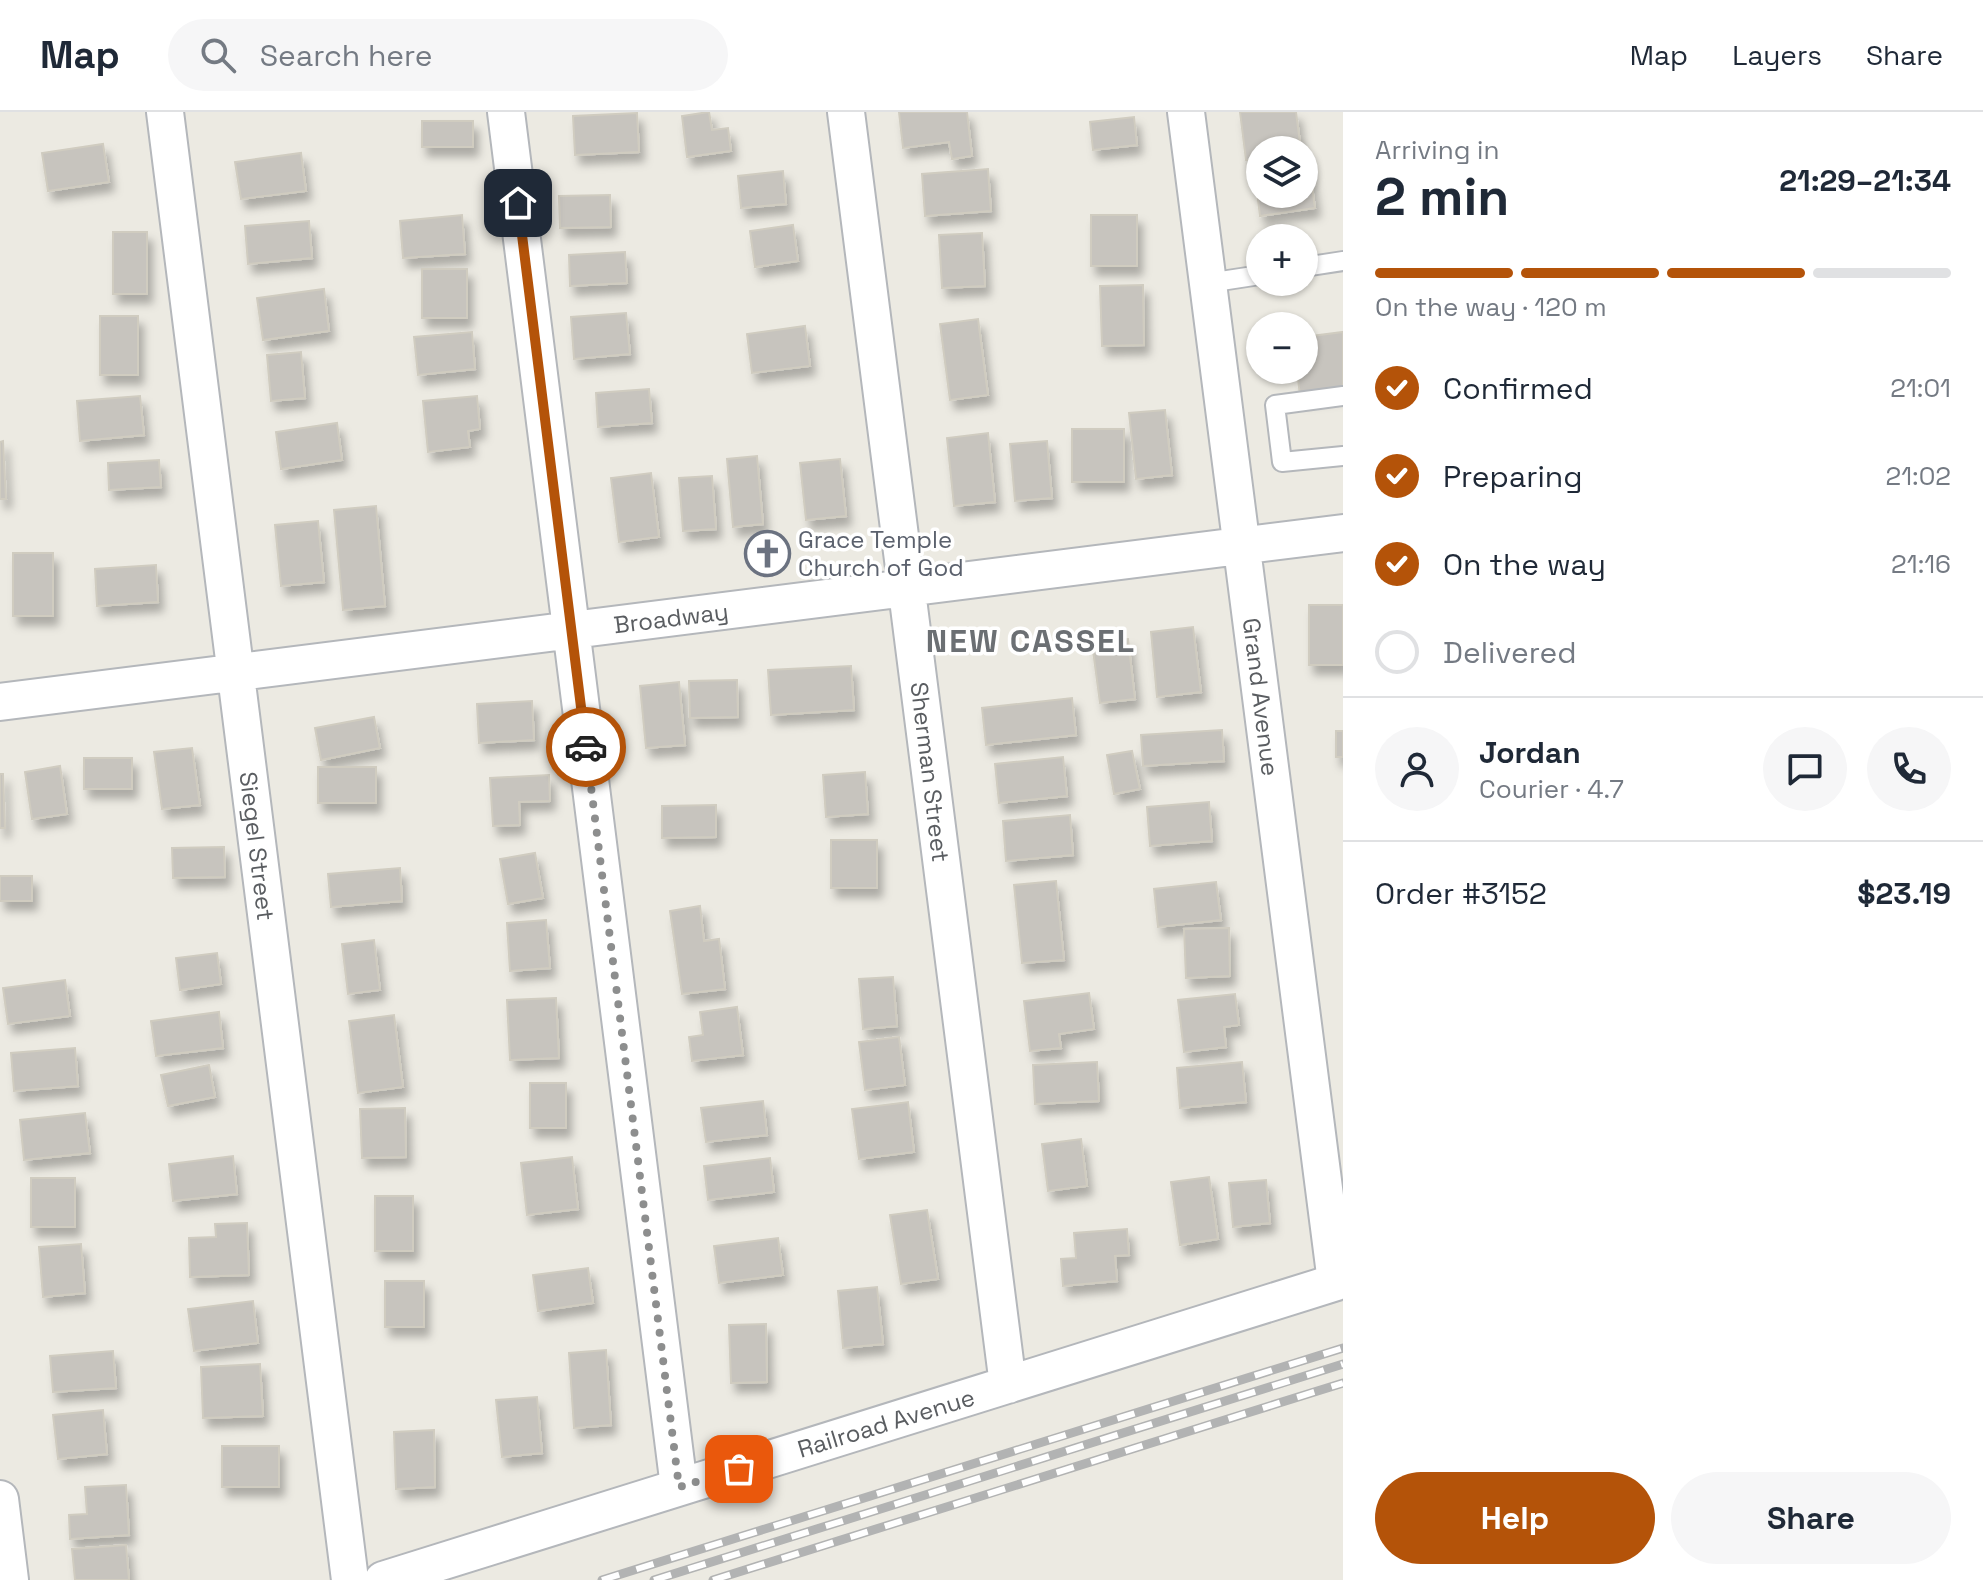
<!DOCTYPE html>
<html lang="en">
<head>
<meta charset="utf-8">
<style>
  body { margin:0; font-family:"Space Grotesk",sans-serif; background:#f6f6f7; color:#1f2937; height:100vh; display:flex; flex-direction:column; font-size:30px; white-space:nowrap }
  * { box-sizing:border-box; margin:0 }
  p { font-size:26px; color:#747a83 }
  .icon { flex:none; width:44px; height:44px; fill:none; stroke:currentColor; stroke-width:2; stroke-linecap:round; stroke-linejoin:round }
  .map { position:relative; flex:1; overflow:hidden }
  .panel { display:flex; flex-direction:column; background:#fff; width:640px }
  .panel>* { flex:none }
  .tools { position:absolute; left:1246px; top:24px; display:grid; gap:16px }
  .tools a { display:grid; place-items:center; width:72px; height:72px; border-radius:50%; background:#fff; box-shadow:0 2px 6px #0004; font-size:40px }
  .pin { position:absolute; display:grid; place-items:center; width:68px; height:68px; color:#fff; margin:-34px; border-radius:16px; box-shadow:0 4px 12px #0006 }
  .courier { position:absolute; display:grid; place-items:center; width:80px; height:80px; margin:-40px; border:6px solid #b45309; border-radius:50%; background:#fff; color:#222; box-shadow:0 2px 10px #0007 }
  .head em { font-style:normal; font-weight:600 }
  .head div { display:flex; flex-direction:column-reverse }
  .head { display:flex; align-items:center; justify-content:space-between; height:136px; padding:0 32px }
  h1 { font-size:52px; font-weight:600; line-height:60px }
  .bar { display:grid; grid-template-columns:repeat(4,1fr); gap:12px 8px; align-content:center; height:96px; padding:0 32px }
  .bar i { height:10px; border-radius:6px; background:#e0e1e3 }
  .bar .on { background:#b45309 }
  .bar p { grid-column:span 4 }
  .line { display:flex; align-items:center; gap:20px; padding:0 32px; border-top:2px solid #e0e1e3 }
  .line div { flex:1 }
  .round { display:grid; place-items:center; flex:none; width:84px; height:84px; border-radius:42px; background:#f6f6f7 }
  ol { padding:0 32px; list-style:none }
  li { display:flex; align-items:center; gap:24px; height:88px }
  li p { margin-inline-start:auto }
  li .icon { padding:8px; border-radius:50%; background:#b45309; color:#fff; stroke-width:4 }
  li:last-child { color:#747a83 }
  li i { width:44px; height:44px; border:4px solid #e0e1e3; border-radius:50% }
  .primary-button { display:flex; gap:16px; margin-top:auto; padding:16px 32px }
  .primary-button a { flex:1; height:92px; border-radius:48px; background:#b45309; color:#fff; font-size:32px; font-weight:600; line-height:92px; text-align:center }
  .primary-button a+a { background:#f6f6f7; color:#1f2937 }
  header { display:flex; align-items:center; gap:48px; box-sizing:border-box; height:112px; padding:0 40px; background:#fff; border-bottom:2px solid #e0e1e3 }
  header strong { font-size:38px }
  nav { display:flex; gap:44px; margin-inline-start:auto; font-size:28px }
  .search { width:560px; height:72px; background:#f6f6f7; display:flex; align-items:center; gap:20px; box-sizing:border-box; padding:0 28px; border-radius:44px; color:#747a83; font-size:30px }
  main { display:flex; flex:1; min-height:0 }
  .map>svg:first-child { display:block }
  .building { fill:#c7c4be; stroke:#d0ccc0; stroke-width:2; filter:url(#shadow) }
  .lines { fill:none; stroke-linecap:round; stroke-linejoin:round }
  .service-casing { stroke:#b4b7bb; stroke-width:22 }
  .minor-casing { stroke:#b4b7bb; stroke-width:40 }
  .service { stroke:#fff; stroke-width:18 }
  .minor { stroke:#fff; stroke-width:36 }
  .rail-casing { stroke:#b2b3b3; stroke-width:9 }
  .rail { stroke:#fff; stroke-width:6; stroke-dasharray:18; stroke-linecap:butt }
  .done { stroke:#8d8e8e; stroke-width:8; stroke-dasharray:0 14.4 }
  .route { stroke:#b45309; stroke-width:10 }
  .labels { text-anchor:middle; dominant-baseline:central; stroke-width:7; stroke-linejoin:round; paint-order:stroke }
  .worship-label { font-size:24px; fill:#5b616d; stroke:#fff; text-anchor:start }
  .street-label { font-size:24px; fill:#5a5d61; stroke:#fff }
  .district-label { font-size:32px; font-weight:bold; letter-spacing:2px; fill:#6b6f73; stroke:#fff }
</style>
</head>
<body>
<header>
<strong>Map</strong>
<div class="search"><svg class="icon" aria-label="search" viewBox="0 0 24 24"><circle cx="10" cy="10" r="6"/><path d="M15 15l6 6"/></svg>Search here</div>
<nav><a>Map</a><a>Layers</a><a>Share</a></nav>
</header>
<main>
<div class="map">
<svg width="1343" height="1468" viewBox="0 0 1343 1468">
  <defs>
    <filter id="shadow"><feDropShadow dx="5" dy="9" stdDeviation="4" flood-color="#0004"/></filter>
  </defs>
  <rect width="100%" height="100%" fill="#eceae2"/>
  <path class="building" d="M709 0 712 18 728 16 731 39 687 45 682 4Z
    M899 0H967L972 44 952 47 949 30 903 36Z
    M1240 0H1296L1301 38H1260V82H1304L1307 38 1315 96 1260 104 1253 48H1246Z
    M637 1 639 40 575 43 573 4Z
    M1134 5 1137 33 1093 38 1090 10Z
    M422 9H473V35H422Z
    M103 32 109 70 48 79 42 41Z
    M301 41 306 79 241 87 235 50Z
    M988 57 991 99 925 104 922 62Z
    M783 59 786 92 741 96 738 64Z
    M610 83 611 115 560 116 559 84Z
    M462 103 465 142 403 146 400 109Z
    M1091 103H1137V154H1091Z
    M309 109 312 146 248 152 245 114Z
    M793 113 798 149 755 155 750 119Z
    M113 120H147V182H113Z
    M982 121 985 174 942 176 939 123Z
    M625 140 627 171 570 174 569 143Z
    M422 157H467V206H422Z
    M1143 173 1144 233 1102 234 1100 174Z
    M324 177 329 219 263 228 257 186Z
    M626 201 630 242 574 247 571 205Z
    M100 204H138V263H100Z
    M978 207 988 283 950 288 940 212Z
    M805 214 810 254 752 261 747 222Z
    M472 220 475 257 418 263 414 225Z
    M1343 220V279L1300 284 1297 258H1304V225Z
    M301 240 305 286 271 289 267 243Z
    M649 277 652 311 598 315 596 281Z
    M140 284 144 323 80 329 77 289Z
    M477 284 480 317 468 319 470 335 428 340 423 289Z
    M1165 298 1172 363 1136 367 1129 301Z
    M337 311 342 348 281 357 276 320Z
    M1072 317H1124V370H1072Z
    M988 321 995 390 954 394 947 326Z
    M3 329 6 387H0V330Z
    M1047 329 1052 386 1015 389 1010 332Z
    M757 344 763 412 733 415 727 347Z
    M840 347 846 404 806 408 800 351Z
    M159 348 161 375 109 378 108 351Z
    M651 361 659 425 619 430 611 366Z
    M712 364 716 417 683 419 679 366Z
    M376 394 385 494 343 498 334 398Z
    M318 409 324 470 281 474 275 413Z
    M13 441H53V504H13Z
    M156 453 158 490 97 494 95 457Z
    M1309 493H1343V553H1309Z
    M1193 515 1201 580 1157 585 1151 520Z
    M1128 527 1135 587 1100 591 1092 531Z
    M851 554 854 598 771 603 768 558Z
    M737 568 738 605 690 606 689 569Z
    M679 570 685 633 646 636 640 574Z
    M1072 586 1076 623 986 633 982 596Z
    M532 589 534 628 479 631 477 592Z
    M374 605 380 636 321 648 315 616Z
    M1222 618 1224 649 1143 654 1141 623Z
    M1336 619H1343V645H1336Z
    M192 636 200 693 162 697 154 640Z
    M1132 639 1140 677 1114 682 1107 643Z
    M1063 645 1067 684 999 691 995 652Z
    M84 646H132V677H84Z
    M60 654 67 702 32 707 25 660Z
    M318 655H376V691H318Z
    M865 660 868 702 826 705 823 663Z
    M0 662H3L5 716H0Z
    M549 663 550 689 519 690 520 713 493 714 490 666Z
    M1209 690 1212 729 1150 734 1147 695Z
    M716 693V725L662 726V694Z
    M1070 703 1073 743 1006 749 1003 709Z
    M831 728H877V776H831Z
    M224 735 225 765 173 766 172 736Z
    M535 741 543 786 508 792 500 747Z
    M400 756 402 789 331 795 328 762Z
    M0 764H32V789H0Z
    M1056 769 1064 848 1022 851 1014 773Z
    M1216 770 1221 808 1158 815 1154 777Z
    M700 794 704 829 719 827 725 877 682 882 670 799Z
    M546 808 550 856 510 859 507 811Z
    M1229 816 1230 864 1186 866 1184 817Z
    M374 828 380 878 348 882 342 832Z
    M217 841 221 872 180 878 176 846Z
    M893 865 897 914 863 917 859 867Z
    M65 868 70 904 8 912 3 876Z
    M1089 881 1094 917 1059 922 1061 936 1030 939 1024 889Z
    M1235 882 1239 913 1224 915 1226 935 1184 940 1178 888Z
    M556 886 559 946 510 948 507 888Z
    M737 895 743 943 692 949 689 925 703 923 700 900Z
    M219 900 223 936 156 944 151 909Z
    M394 903 403 975 358 981 349 909Z
    M899 925 905 973 865 978 859 930Z
    M75 936 78 974 14 979 11 941Z
    M1097 950 1099 989 1035 992 1033 953Z
    M1242 950 1246 990 1180 996 1177 956Z
    M209 953 215 985 168 994 161 963Z
    M530 971H566V1016H530Z
    M763 989 767 1023 706 1030 701 996Z
    M908 990 914 1040 859 1047 852 997Z
    M405 996 406 1045 362 1046 360 997Z
    M85 1001 90 1041 24 1048 20 1008Z
    M1081 1027 1087 1074 1048 1079 1042 1032Z
    M233 1044 237 1082 173 1089 169 1052Z
    M572 1045 578 1097 527 1103 521 1051Z
    M770 1046 774 1080 708 1088 704 1054Z
    M1209 1065 1218 1127 1180 1133 1171 1070Z
    M31 1066H75V1115H31Z
    M1266 1068 1270 1111 1233 1115 1229 1071Z
    M375 1084H413V1139H375Z
    M927 1098 938 1167 901 1172 890 1103Z
    M247 1111 249 1163 190 1165 189 1126 216 1125 215 1112Z
    M1127 1117 1129 1143 1115 1144 1117 1169 1063 1174 1061 1147 1076 1146 1074 1121Z
    M778 1126 783 1163 719 1171 714 1134Z
    M81 1132 85 1181 43 1185 39 1135Z
    M588 1156 593 1191 538 1199 533 1163Z
    M385 1169H424V1215H385Z
    M877 1175 883 1232 843 1236 838 1179Z
    M253 1189 258 1231 194 1239 188 1197Z
    M766 1212 767 1270 731 1271 729 1213Z
    M606 1238 611 1313 574 1316 569 1241Z
    M113 1239 116 1276 53 1280 50 1244Z
    M260 1252 263 1304 203 1306 201 1255Z
    M537 1285 542 1341 502 1345 496 1288Z
    M103 1298 107 1342 58 1347 53 1303Z
    M434 1318 435 1375 396 1377 394 1320Z
    M222 1334H279V1375H222Z
    M126 1373 129 1423 70 1427 69 1403 87 1402 85 1375Z
    M126 1433 129 1468H75L72 1437Z"/>
  <g class="lines">
    <defs>
      <path id="service" d="M1304 155 1343 149
        M1208 171 1260 163
        M1343 284 1275 293 1282 350 1343 344"/>
      <path id="minor" d="M165 0 350 1468
        M506 0 679 1375
        M846 0 1008 1273
        M1186 0 1336 1170
        M0 590 1343 421
        M0 1387 10 1468
        M383 1468 1343 1168"/>
    </defs>
    <use href="#service" class="service-casing"/>
    <use href="#minor" class="minor-casing"/>
    <use href="#service" class="service"/>
    <use href="#minor" class="minor"/>
    <defs>
      <path id="rail" d="M602 1468 1343 1236
        M654 1468 1343 1252
        M713 1468 1343 1271"/>
    </defs>
    <use href="#rail" class="rail-casing"/>
    <use href="#rail" class="rail"/>
  </g>
  <g class="lines">
    <path class="done" d="M586 635 679 1375 739 1357"/>
    <path class="route" d="M518 91 586 635"/>
  </g>
  <defs>
    <symbol id="church-ring" viewBox="-11 -11 22 22"><circle r="9.5" fill="#fff" stroke="#6b7280" stroke-width="1.5"/><path d="M-1.2-6h2.4v3.5h3.3v2.4h-3.3V6h-2.4V-.1h-3.3v-2.4h3.3Z" fill="#6b7280"/></symbol>
  </defs>
  <g fill-rule="evenodd">
    <use href="#church-ring" x="742" y="416" width="51" height="51"/>
  </g>
  <g class="labels">
    <g class="worship-label">
      <text x="798" y="427">Grace Temple<tspan x="798" dy="28">Church of God</tspan></text>
    </g>
    <g class="street-label">
      <text transform="translate(671 506) rotate(-7)">Broadway</text>
      <text transform="translate(1261 585) rotate(83)">Grand Avenue</text>
      <text transform="translate(930 660) rotate(83)">Sherman Street</text>
      <text transform="translate(257 734) rotate(83)">Siegel Street</text>
      <text transform="translate(886 1311) rotate(-17)">Railroad Avenue</text>
    </g>
    <g class="district-label">
      <text x="1031" y="529">NEW CASSEL</text>
    </g>
  </g>
</svg>
<div class="tools">
<a><svg class="icon" aria-label="layers" viewBox="0 0 24 24"><path d="M12 4l9 5-9 5-9-5zM3 14l9 5 9-5"/></svg></a>
<a>+</a>
<a>−</a>
</div>
<div class="pin" style="left:739px;top:1357px;background:#ea580c"><svg class="icon" aria-label="bag" viewBox="0 0 24 24"><path d="M5 8h14l-1 12H6zM9 8a3 3 0 0 1 6 0"/></svg></div>
<div class="pin" style="left:518px;top:91px;background:#1f2937"><svg class="icon" aria-label="home" viewBox="0 0 24 24"><path d="M3 11l9-7 9 7M6 9v11h12V9"/></svg></div>
<div class="courier" style="left:586px;top:635px"><svg class="icon" aria-label="car" viewBox="0 0 24 24"><path d="M5 17H2v-5l4-1 3-4h7l3 4 3 1v5h-3M9 17h6M6 11h13"/><circle cx="7" cy="17" r="2"/><circle cx="17" cy="17" r="2"/></svg></div>
</div>
<section class="panel">
<div class="head"><div><h1>2 min</h1><p>Arriving in</p></div><em>21:29–21:34</em></div>
<div class="bar"><i class="on"></i><i class="on"></i><i class="on"></i><i></i><p>On the way · 120 m</p></div>
<ol>
<li><svg class="icon" aria-label="check" viewBox="0 0 24 24"><path d="M5 12l5 5 9-10"/></svg>Confirmed<p>21:01</p></li>
<li><svg class="icon" aria-label="check" viewBox="0 0 24 24"><path d="M5 12l5 5 9-10"/></svg>Preparing<p>21:02</p></li>
<li><svg class="icon" aria-label="check" viewBox="0 0 24 24"><path d="M5 12l5 5 9-10"/></svg>On the way<p>21:16</p></li>
<li><i></i>Delivered</li>
</ol>
<div class="line" style="height:144px"><a class="round"><svg class="icon" aria-label="person" viewBox="0 0 24 24"><circle cx="12" cy="8" r="4"/><path d="M4 21q1-7 8-7t8 7"/></svg></a><div><b>Jordan</b><p>Courier · 4.7</p></div><a class="round"><svg class="icon" aria-label="chat" viewBox="0 0 24 24"><path d="M4 5h16v11H9l-5 4z"/></svg></a><a class="round"><svg class="icon" aria-label="phone" viewBox="0 0 24 24"><path d="M5 4h4l2 5-3 2q2 4 5 5l2-3 5 2v4C11 20 4 13 5 4z"/></svg></a></div>
<div class="line" style="height:104px"><div>Order #3152</div><b>$23.19</b></div>
<div class="primary-button"><a>Help</a><a>Share</a></div>
</section>
</main>
</body>
</html>
